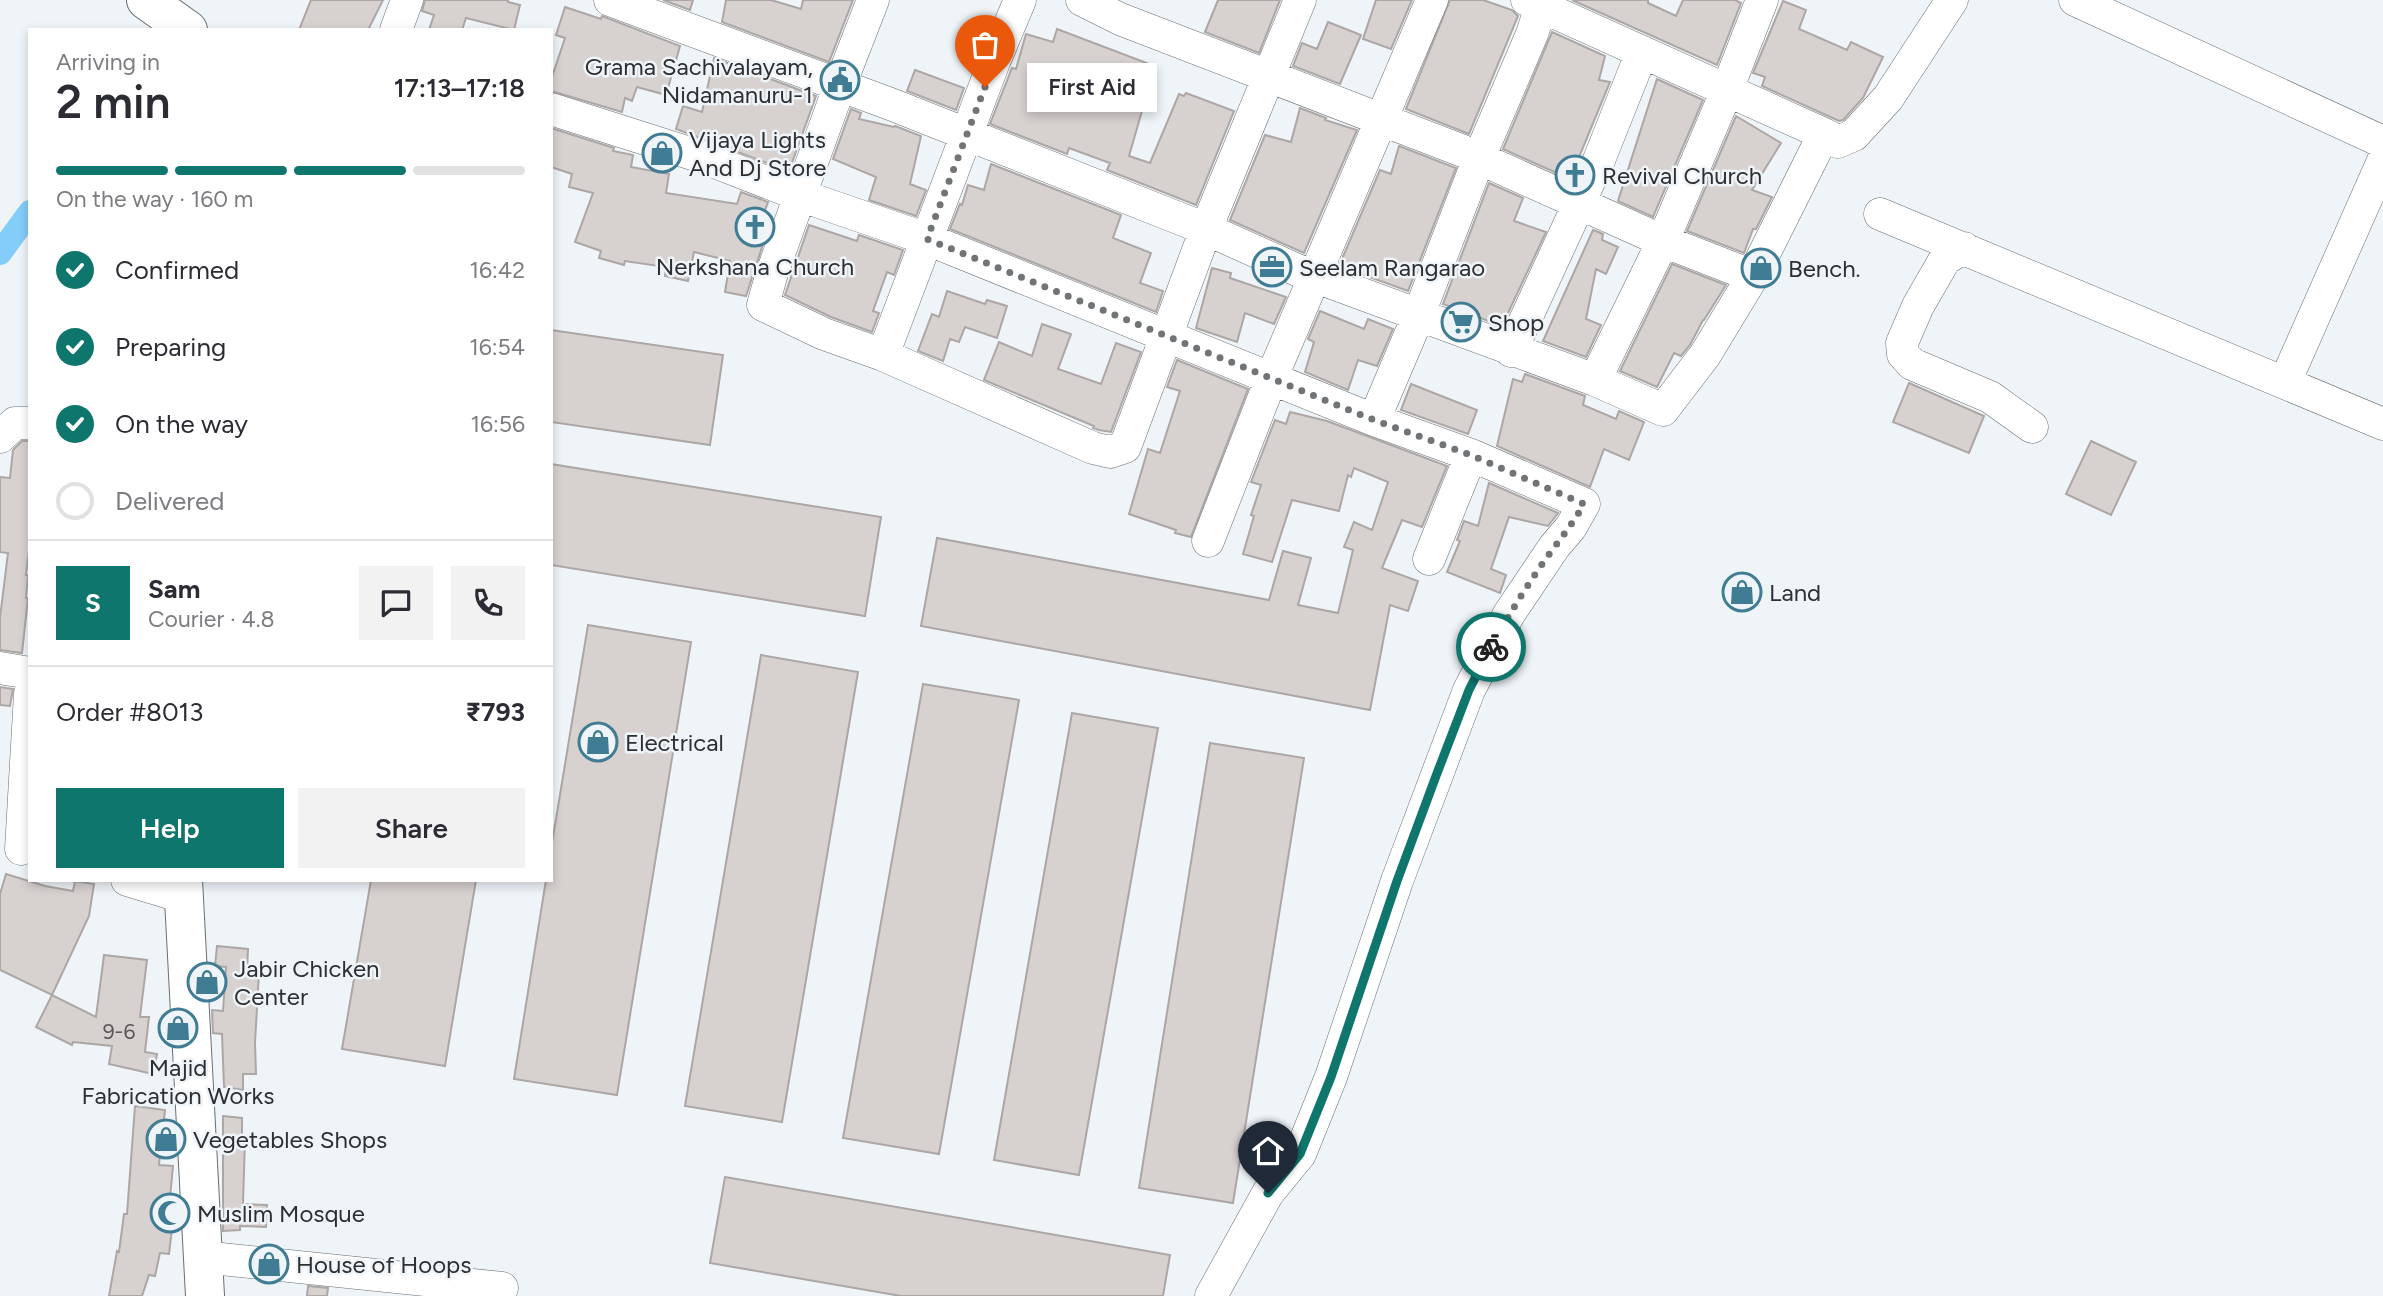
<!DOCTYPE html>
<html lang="en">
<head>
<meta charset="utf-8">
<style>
  body { margin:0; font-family:Figtree,sans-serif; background:#f2f2f3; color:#2b2b33; height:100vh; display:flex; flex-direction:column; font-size:26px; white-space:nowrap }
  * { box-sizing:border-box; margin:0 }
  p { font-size:23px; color:#7c7c81 }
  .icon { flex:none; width:38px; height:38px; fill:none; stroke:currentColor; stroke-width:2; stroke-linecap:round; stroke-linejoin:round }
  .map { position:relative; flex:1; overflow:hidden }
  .side { position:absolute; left:28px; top:28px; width:525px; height:854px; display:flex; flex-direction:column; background:#fff; border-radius:0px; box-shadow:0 4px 10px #0003 }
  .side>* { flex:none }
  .pin { position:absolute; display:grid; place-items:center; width:60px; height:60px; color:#fff; margin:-72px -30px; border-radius:50% 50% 50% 0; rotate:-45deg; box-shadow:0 0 7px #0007 }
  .pin .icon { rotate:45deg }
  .courier { position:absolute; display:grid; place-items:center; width:70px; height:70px; margin:-35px; border:5px solid #0f766e; border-radius:50%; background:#fff; color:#222; box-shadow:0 2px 9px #0007 }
  .bubble { position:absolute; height:49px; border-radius:0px; background:#fff; box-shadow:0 4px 10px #0003; font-size:23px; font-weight:600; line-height:49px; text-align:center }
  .head em { font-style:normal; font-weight:600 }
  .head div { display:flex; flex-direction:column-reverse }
  .head { display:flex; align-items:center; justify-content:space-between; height:119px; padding:0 28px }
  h1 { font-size:46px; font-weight:600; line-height:52px }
  .bar { display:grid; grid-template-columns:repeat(4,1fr); gap:10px 7px; align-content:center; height:84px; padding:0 28px }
  .bar i { height:9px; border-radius:5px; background:#e1e1e2 }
  .bar .active { background:#0f766e }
  .bar p { grid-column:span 4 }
  .line { display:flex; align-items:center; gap:18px; padding:0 28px; border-top:2px solid #e1e1e2 }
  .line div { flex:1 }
  .round { display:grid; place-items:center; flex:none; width:74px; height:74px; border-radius:0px; background:#f2f2f3 }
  ol { padding:0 28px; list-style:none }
  li { display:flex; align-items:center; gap:21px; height:77px }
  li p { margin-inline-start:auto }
  li .icon { padding:7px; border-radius:50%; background:#0f766e; color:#fff; stroke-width:4 }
  li:last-child { color:#7c7c81 }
  li i { width:38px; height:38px; border:4px solid #e1e1e2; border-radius:50% }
  .action { display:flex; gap:14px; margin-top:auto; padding:14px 28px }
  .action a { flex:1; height:80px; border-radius:0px; background:#0f766e; color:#fff; font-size:28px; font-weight:600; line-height:80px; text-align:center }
  .action a+a { background:#f2f2f3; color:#2b2b33 }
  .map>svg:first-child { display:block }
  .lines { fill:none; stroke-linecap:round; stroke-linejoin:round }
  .canal { stroke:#84ccfa; stroke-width:24 }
  .building { fill:#d7d1d0; stroke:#aca6a5; stroke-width:2 }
  .minor-casing { stroke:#6a6e71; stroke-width:33 }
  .major-casing { stroke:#6a6e71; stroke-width:40 }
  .minor { stroke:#fff; stroke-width:32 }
  .major { stroke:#fff; stroke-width:38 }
  .done { stroke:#717476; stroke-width:7; stroke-dasharray:0 12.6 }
  .route { stroke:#0f766e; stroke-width:9 }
  .labels { text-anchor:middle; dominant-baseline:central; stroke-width:5; stroke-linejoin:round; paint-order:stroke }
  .number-label { font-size:21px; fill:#585858 }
  .poi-label { font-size:24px; fill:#2d2f30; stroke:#eff4f8; text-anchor:start }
</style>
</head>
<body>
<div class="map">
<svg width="2383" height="1296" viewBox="0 0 2383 1296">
  <rect width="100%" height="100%" fill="#eff4f8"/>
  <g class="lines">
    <path class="canal" d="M0 253 30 212"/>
  </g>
  <path class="building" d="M311 0H383L368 30H299Z
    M425 0H508V2L520 5 514 30 466 18 462 30H429L434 15 422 11Z
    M663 0H693L690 10Z
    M726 0H771L801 9 803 0H853L829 62 722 22Z
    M1218 0H1280L1259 53 1205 32Z
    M1376 0H1412L1391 49 1363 39Z
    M1450 0H1483L1512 10 1518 16 1469 134 1406 109Z
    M1572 0H1648V3L1676 16 1683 0H1735L1741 3 1717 65Z
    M1783 1 1806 10 1799 29 1847 50 1851 42 1883 57 1863 98 1843 120 1839 121 1762 86 1765 77 1753 73Z
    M565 7 601 19 602 16 680 46 666 95 637 87 632 101 625 98 622 112 551 91V80L565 38 556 35Z
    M1328 22 1361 35 1340 84 1293 66 1302 43 1317 49Z
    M1057 29 1152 65 1146 81 1150 83 1129 156 1150 163 1179 94 1184 96 1186 93 1234 111 1196 205 1107 170 1110 163 1069 148 1067 154 990 124 1012 68 1016 69 1026 34 1053 42Z
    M1552 32 1605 56 1599 80 1610 82 1570 179 1503 149Z
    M714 58 816 96 789 171 676 129 683 106 702 112Z
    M915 70 964 88 956 110 907 91Z
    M1657 79 1703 100 1653 217 1618 201Z
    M1300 108 1326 118 1325 120 1357 130 1304 253 1230 220 1265 135 1291 142Z
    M851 109 861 113 859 119 894 127 895 126 921 136 910 184 926 190 916 216 869 200 876 177 833 159Z
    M1736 116 1781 143 1752 190 1772 197 1756 229H1753L1744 253 1687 231Z
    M551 128 614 148 613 151 633 155 631 167 669 174 666 193 737 204 741 192 768 202 761 221 770 223 746 296 725 292 730 261 694 252 688 281 665 276 666 267 625 261 624 265 599 258 601 251 575 242 593 193 569 187 572 174 551 167Z
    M1399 146 1456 168 1408 291 1339 266 1380 170 1391 174Z
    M991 164 1121 215 1113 238 1151 253 1140 283 1163 291 1156 312 950 229 960 204 962 205 968 185 984 190Z
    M1489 183 1523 198 1514 221 1546 232 1502 326 1443 304Z
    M809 225 857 241 859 235 903 250 894 275 887 272 873 311 879 313 872 332 831 317 785 295Z
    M1593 230 1603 234 1602 240 1618 247 1606 274 1596 269 1586 319 1601 325 1586 357 1543 341Z
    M1672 264 1726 285 1704 320H1703L1690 345 1681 356 1674 353 1657 387 1620 371Z
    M1212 268 1231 273 1230 278 1286 297 1274 324 1245 313 1237 342 1196 328Z
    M947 291 985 304 987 300 1007 306 997 338 965 327 959 342 950 339 943 361 918 351 932 314 939 317Z
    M1320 311 1364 329 1368 319 1393 329 1377 366 1358 360 1348 390 1305 372 1314 342 1308 339Z
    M1042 324 1071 334 1058 369 1101 384 1116 343 1141 352 1111 432 1099 430 1093 428 1094 426 984 380 999 342 1032 356Z
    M551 330 723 355 710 445 551 422Z
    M1177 360 1248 389 1191 537 1175 533 1176 530 1129 514 1148 449 1160 453 1180 391 1167 387Z
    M1525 374 1585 396 1583 405 1616 419 1619 411 1644 422 1629 460 1604 449 1590 487 1497 446 1513 379 1522 382Z
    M1909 383 1984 416 1969 453 1893 422Z
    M1411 384 1477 410 1468 434 1401 410Z
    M1290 412 1327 421 1447 466 1422 527 1402 520 1382 568 1418 581 1408 611 1390 605 1370 710 921 626 937 538 1269 600 1283 551 1311 558 1298 605 1338 613 1353 550 1344 547 1354 522 1372 530 1388 482 1354 468 1351 477 1348 475 1339 511 1292 500 1272 562 1243 554 1254 516 1251 515 1261 485 1251 482 1275 420 1286 424Z
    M22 441H30V542L26 575H28L26 598H28L22 653 0 650V618L8 553 0 552V477L10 478 13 450Z
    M2091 441 2136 462 2111 515 2066 494Z
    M551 464 881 517 865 616 551 565Z
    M1489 483 1558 513 1548 526 1509 517 1491 569 1506 575 1500 593 1447 572 1460 541 1457 540 1464 521 1478 526Z
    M588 625 691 642 617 1095 514 1079 546 880H551V849Z
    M761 655 858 672 782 1122 685 1106Z
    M923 684 1019 700 939 1154 843 1138Z
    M0 687 13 689 10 706 0 705Z
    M1072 713 1158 728 1079 1175 994 1160Z
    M1210 743 1304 758 1233 1203 1139 1188Z
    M6 874 45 886 73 891 75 881 94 884 89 916 52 995 0 970V894Z
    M371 880H476L445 1066 342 1049Z
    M217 946 248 949 247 971 259 972 255 1043 256 1074H243V1090L224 1087 222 1034 213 1033 212 1010 223 1011 226 967 215 966Z
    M104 955 147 960 140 1017H149L145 1052 157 1054 153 1074 109 1064 112 1046 73 1042 72 1045 36 1027 52 995 96 1017Z
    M135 1106 165 1110 159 1165 173 1166 168 1219 173 1220 169 1254 160 1253 155 1276 149 1275 142 1296H109L117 1251 119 1252 124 1214H127Z
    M223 1116 242 1118V1139H245L243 1204 267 1205 266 1227 240 1226V1230L223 1231Z
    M725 1177 1170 1255 1163 1296H901L710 1263Z
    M308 1286 328 1288 327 1296H307Z"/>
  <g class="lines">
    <defs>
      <path id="minor" d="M610 0 893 105 1206 229 1297 270 1595 380 1663 410 1705 355 1753 276 1824 134 1838 142 1854 135 1888 98 1952 0
        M873 0 840 85 772 273 763 305 824 334 883 355 1093 448 1110 452 1125 447 1206 229 1300 0
        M1082 0 1120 19 1463 151 1663 241 1753 276
        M1527 0 1824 134
        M2075 0 2383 142
        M396 30 407 0
        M551 109 702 157 802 196 927 239 1374 420 1471 455 1584 504 1571 527 1554 547 1509 614 1469 690 1397 881 1331 1077 1300 1154 1268 1193 1211 1296
        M1880 214 2383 424
        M1964 248 1945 259 1918 306 1902 343 1903 354 1912 364 1990 397 2032 427
        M1511 351 1599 160 1642 52
        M883 355 994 62 1020 0
        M1595 380 1663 241 1727 90 1762 0
        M2285 382 2383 161
        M1374 420 1419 314 1479 158 1532 34 1543 0
        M0 437 15 423H30
        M1208 541 1271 379 1432 0
        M1429 559 1471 455
        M0 668 30 673
        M21 849 30 694
        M127 880 183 897
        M202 1257 502 1288"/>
      <path id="major" d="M146 0 188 30
        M183 880 205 1296"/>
    </defs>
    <use href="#minor" class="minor-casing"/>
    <use href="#major" class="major-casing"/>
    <use href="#minor" class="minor"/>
    <use href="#major" class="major"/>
  </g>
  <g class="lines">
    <path class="done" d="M985 87 927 239 1374 420 1471 455 1584 504C1575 520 1564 534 1553 549 1530 580 1510 613 1491 647"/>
    <path class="route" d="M1268 1193 1300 1154 1331 1077 1397 881 1436 776 1469 690 1491 647"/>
  </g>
  <defs>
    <symbol id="civic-ring" viewBox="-11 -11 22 22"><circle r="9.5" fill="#eff4f8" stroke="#407c93" stroke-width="1.5"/><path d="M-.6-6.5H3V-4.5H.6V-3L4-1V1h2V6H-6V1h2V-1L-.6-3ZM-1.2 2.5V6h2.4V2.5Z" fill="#407c93"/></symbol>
    <symbol id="shop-ring" viewBox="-11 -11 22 22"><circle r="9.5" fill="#eff4f8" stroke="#407c93" stroke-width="1.5"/><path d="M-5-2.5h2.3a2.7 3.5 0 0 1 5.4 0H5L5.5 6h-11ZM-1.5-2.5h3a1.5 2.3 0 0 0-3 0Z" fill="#407c93"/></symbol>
    <symbol id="church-ring" viewBox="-11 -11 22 22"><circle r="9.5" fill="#eff4f8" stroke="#407c93" stroke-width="1.5"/><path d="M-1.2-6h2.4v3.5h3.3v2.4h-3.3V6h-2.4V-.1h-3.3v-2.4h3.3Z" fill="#407c93"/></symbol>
    <symbol id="office-ring" viewBox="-11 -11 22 22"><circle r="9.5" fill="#eff4f8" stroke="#407c93" stroke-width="1.5"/><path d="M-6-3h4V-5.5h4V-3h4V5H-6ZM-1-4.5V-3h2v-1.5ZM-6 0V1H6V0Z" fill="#407c93"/></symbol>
    <symbol id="supermarket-ring" viewBox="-11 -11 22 22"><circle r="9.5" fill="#eff4f8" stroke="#407c93" stroke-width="1.5"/><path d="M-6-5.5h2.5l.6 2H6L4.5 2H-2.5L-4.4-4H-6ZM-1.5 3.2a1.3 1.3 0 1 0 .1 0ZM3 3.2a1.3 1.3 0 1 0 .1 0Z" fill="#407c93"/></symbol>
    <symbol id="mosque-ring" viewBox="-11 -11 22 22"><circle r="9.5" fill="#eff4f8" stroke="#407c93" stroke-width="1.5"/><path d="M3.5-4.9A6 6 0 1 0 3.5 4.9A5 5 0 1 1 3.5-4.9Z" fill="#407c93"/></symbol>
  </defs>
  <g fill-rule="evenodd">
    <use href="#civic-ring" x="818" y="58" width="44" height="44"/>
    <use href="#shop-ring" x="640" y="131" width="44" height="44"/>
    <use href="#church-ring" x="1553" y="153" width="44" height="44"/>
    <use href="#church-ring" x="733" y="205" width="44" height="44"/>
    <use href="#office-ring" x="1250" y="245" width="44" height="44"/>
    <use href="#shop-ring" x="1739" y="246" width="44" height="44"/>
    <use href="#supermarket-ring" x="1439" y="300" width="44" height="44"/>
    <use href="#shop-ring" x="1720" y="570" width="44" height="44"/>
    <use href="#shop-ring" x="576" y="720" width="44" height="44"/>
    <use href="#shop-ring" x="185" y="960" width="44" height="44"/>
    <use href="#shop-ring" x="156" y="1006" width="44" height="44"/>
    <use href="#shop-ring" x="144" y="1117" width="44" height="44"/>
    <use href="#mosque-ring" x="148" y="1191" width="44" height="44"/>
    <use href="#shop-ring" x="247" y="1242" width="44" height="44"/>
  </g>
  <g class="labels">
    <g class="number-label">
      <text x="119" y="1031">9-6</text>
    </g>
    <g class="poi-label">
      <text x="813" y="66" text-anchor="end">Grama Sachivalayam,<tspan x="813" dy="28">Nidamanuru-1</tspan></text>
      <text x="689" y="139">Vijaya Lights<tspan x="689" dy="28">And Dj Store</tspan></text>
      <text x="1602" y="175">Revival Church</text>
      <text x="755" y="266" text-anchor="middle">Nerkshana Church</text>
      <text x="1299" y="267">Seelam Rangarao</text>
      <text x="1788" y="268">Bench.</text>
      <text x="1488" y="322">Shop</text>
      <text x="1769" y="592">Land</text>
      <text x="625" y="742">Electrical</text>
      <text x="234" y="968">Jabir Chicken<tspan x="234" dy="28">Center</tspan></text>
      <text x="178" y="1067" text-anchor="middle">Majid<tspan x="178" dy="28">Fabrication Works</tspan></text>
      <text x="193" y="1139">Vegetables Shops</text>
      <text x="197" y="1213">Muslim Mosque</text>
      <text x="296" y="1264">House of Hoops</text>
    </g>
  </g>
</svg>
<div class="pin" style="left:985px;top:87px;background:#ea580c"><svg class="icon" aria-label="bag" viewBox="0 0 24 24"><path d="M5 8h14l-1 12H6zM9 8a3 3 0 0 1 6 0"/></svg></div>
<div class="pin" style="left:1268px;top:1193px;background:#1f2937"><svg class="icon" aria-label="home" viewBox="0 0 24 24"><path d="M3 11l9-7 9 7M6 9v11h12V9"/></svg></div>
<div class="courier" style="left:1491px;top:647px"><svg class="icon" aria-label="bike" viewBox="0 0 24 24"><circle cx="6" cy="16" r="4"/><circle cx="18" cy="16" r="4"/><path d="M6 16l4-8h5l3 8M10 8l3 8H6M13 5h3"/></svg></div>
<div class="bubble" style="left:1027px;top:63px;width:130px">First Aid</div>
<section class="side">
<div class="head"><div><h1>2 min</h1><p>Arriving in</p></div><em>17:13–17:18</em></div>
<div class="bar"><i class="active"></i><i class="active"></i><i class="active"></i><i></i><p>On the way · 160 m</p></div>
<ol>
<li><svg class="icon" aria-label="check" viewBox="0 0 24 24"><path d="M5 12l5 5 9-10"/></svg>Confirmed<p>16:42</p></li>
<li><svg class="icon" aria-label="check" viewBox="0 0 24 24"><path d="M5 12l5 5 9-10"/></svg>Preparing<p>16:54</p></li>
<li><svg class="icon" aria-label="check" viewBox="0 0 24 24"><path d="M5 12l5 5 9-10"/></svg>On the way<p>16:56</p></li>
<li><i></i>Delivered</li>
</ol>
<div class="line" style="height:126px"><b class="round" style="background:#0f766e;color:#fff">S</b><div><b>Sam</b><p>Courier · 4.8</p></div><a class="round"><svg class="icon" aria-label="chat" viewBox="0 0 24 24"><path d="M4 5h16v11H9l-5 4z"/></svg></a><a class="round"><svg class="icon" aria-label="phone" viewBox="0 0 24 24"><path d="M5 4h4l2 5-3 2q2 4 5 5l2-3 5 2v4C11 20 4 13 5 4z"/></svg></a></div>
<div class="line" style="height:91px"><div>Order #8013</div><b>₹793</b></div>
<div class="action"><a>Help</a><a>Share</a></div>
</section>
</div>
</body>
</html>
